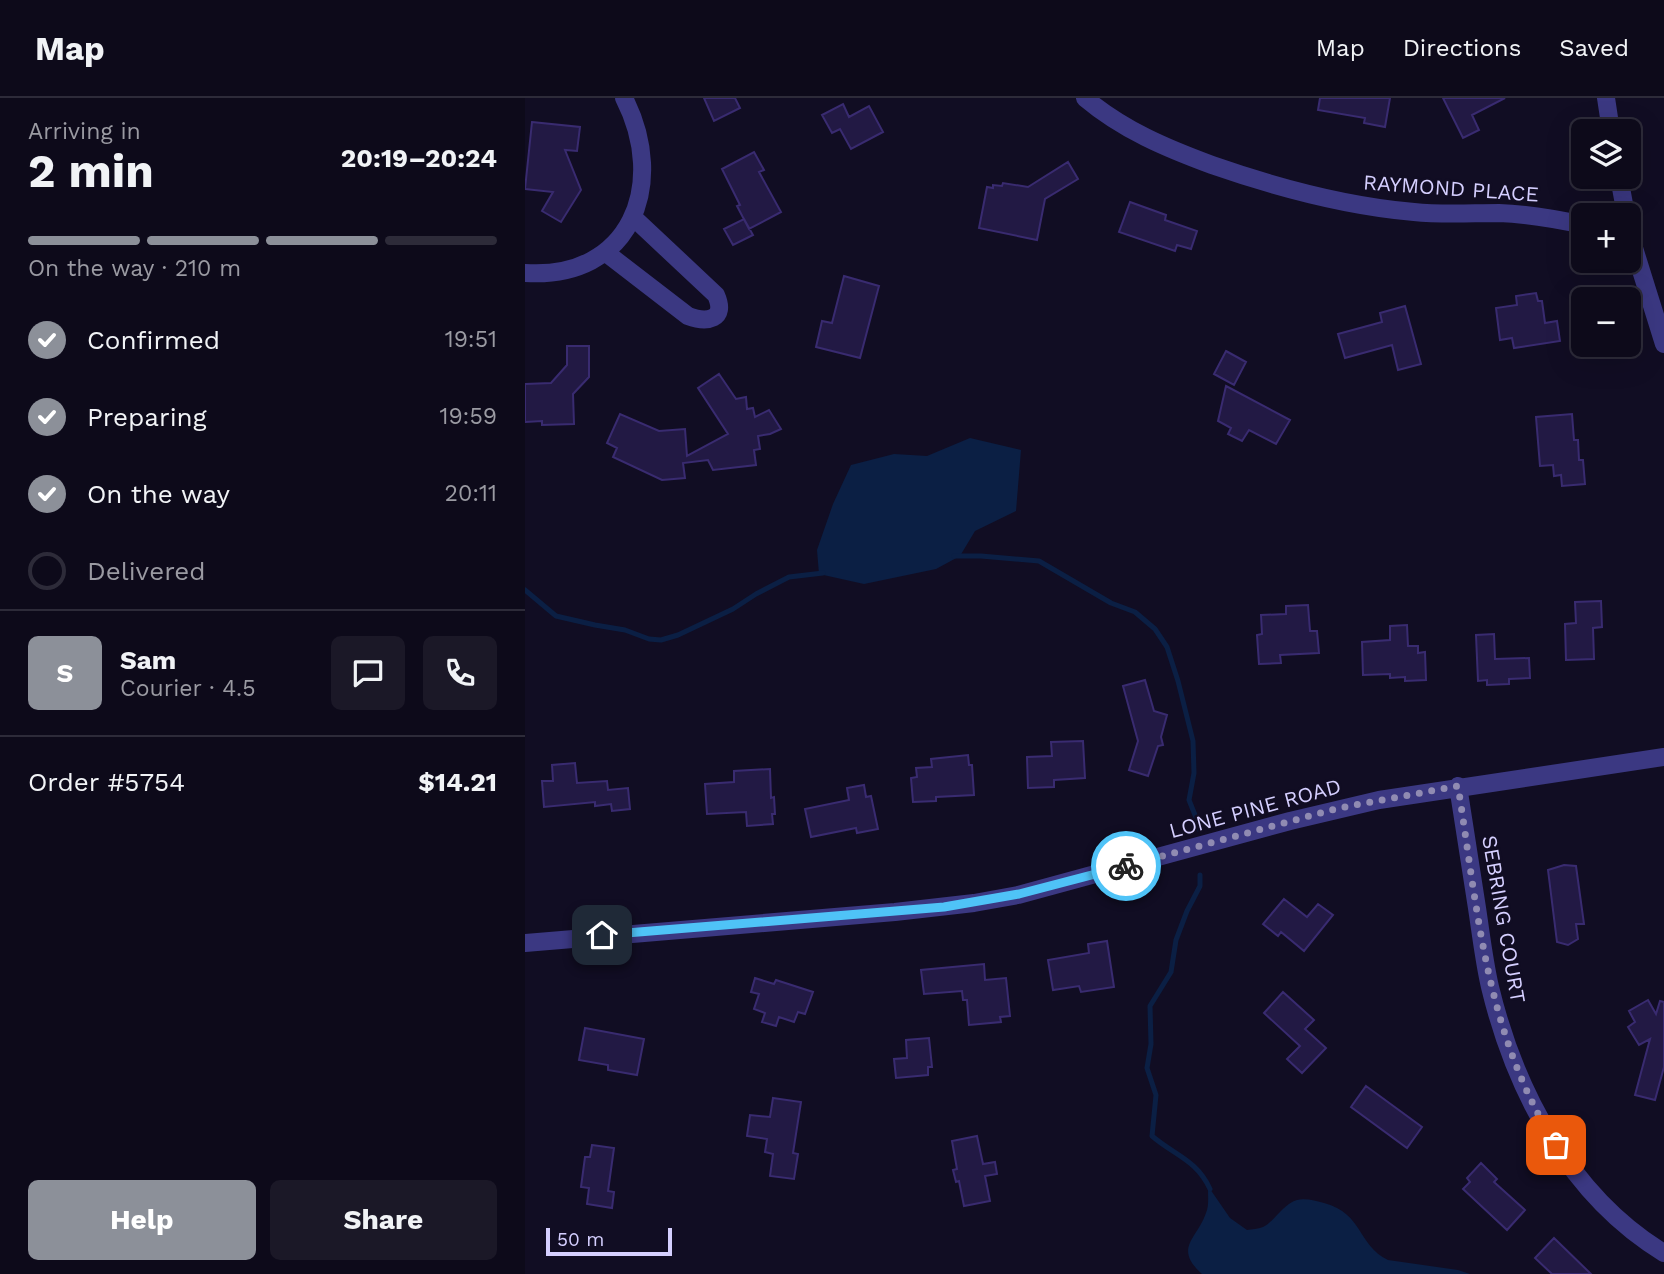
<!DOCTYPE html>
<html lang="en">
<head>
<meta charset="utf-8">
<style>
  body { margin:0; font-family:"Work Sans",sans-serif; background:#1b1827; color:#f1f3f6; height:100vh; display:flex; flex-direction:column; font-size:26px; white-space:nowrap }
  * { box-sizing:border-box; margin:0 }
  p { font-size:23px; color:#9a9aa2 }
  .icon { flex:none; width:38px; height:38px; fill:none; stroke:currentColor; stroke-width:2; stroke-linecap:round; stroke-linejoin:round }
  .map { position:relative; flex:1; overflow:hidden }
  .sheet { display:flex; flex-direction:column; background:#0d0a1a; width:525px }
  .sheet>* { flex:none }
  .controls { position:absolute; left:1046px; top:21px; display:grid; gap:14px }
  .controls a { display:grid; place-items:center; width:70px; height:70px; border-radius:10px; background:#0d0a1a; box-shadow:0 7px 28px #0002,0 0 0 2px #2d2b39; font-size:35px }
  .scale { position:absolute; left:21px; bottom:18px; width:126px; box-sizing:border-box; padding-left:7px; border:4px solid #d5cfff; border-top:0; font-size:19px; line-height:24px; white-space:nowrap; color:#d5cfff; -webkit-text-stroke:5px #110d23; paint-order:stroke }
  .pin { position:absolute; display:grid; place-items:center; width:60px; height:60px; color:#fff; margin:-30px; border-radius:14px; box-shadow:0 4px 10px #0006 }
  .courier { position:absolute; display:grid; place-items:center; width:70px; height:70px; margin:-35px; border:5px solid #4fc3f7; border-radius:50%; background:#fff; color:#222; box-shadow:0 2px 9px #0007 }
  .head em { font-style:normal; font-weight:700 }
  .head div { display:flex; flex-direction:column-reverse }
  .head { display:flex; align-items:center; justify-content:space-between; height:119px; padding:0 28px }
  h1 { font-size:46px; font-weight:700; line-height:52px }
  .bar { display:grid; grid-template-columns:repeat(4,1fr); gap:10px 7px; align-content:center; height:84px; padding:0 28px }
  .bar i { height:9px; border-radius:5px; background:#2d2b39 }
  .bar .selected { background:#8c9099 }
  .bar p { grid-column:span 4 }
  .line { display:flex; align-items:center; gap:18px; padding:0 28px; border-top:2px solid #2d2b39 }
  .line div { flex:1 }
  .round { display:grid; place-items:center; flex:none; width:74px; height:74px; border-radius:10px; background:#1b1827 }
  ol { padding:0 28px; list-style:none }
  li { display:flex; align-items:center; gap:21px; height:77px }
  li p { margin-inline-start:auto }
  li .icon { padding:7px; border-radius:50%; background:#8c9099; color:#fff; stroke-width:4 }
  li:last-child { color:#9a9aa2 }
  li i { width:38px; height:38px; border:4px solid #2d2b39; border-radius:50% }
  .button { display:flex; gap:14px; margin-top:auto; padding:14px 28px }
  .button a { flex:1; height:80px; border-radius:10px; background:#8c9099; color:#fff; font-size:28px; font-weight:700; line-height:80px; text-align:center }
  .button a+a { background:#1b1827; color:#f1f3f6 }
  header { display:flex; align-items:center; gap:42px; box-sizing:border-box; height:98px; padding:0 35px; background:#0d0a1a; border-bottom:2px solid #2d2b39 }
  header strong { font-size:33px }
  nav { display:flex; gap:38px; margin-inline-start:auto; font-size:24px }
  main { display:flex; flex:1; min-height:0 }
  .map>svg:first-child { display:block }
  .water { fill:#0b1f44 }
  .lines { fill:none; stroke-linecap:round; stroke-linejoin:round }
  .stream { stroke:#0b1f44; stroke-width:5 }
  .building { fill:#221944; stroke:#392b70; stroke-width:2 }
  .minor { stroke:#3b3882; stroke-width:18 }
  .done { stroke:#908bb2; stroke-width:7; stroke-dasharray:0 12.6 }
  .route { stroke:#4fc3f7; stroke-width:9 }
  .labels { text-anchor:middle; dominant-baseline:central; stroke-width:5; stroke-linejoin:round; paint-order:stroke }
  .street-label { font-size:21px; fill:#d5cfff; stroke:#110d23 }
</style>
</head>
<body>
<header>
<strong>Map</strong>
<nav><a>Map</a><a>Directions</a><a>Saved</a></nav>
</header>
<main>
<section class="sheet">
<div class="head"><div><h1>2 min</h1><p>Arriving in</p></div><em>20:19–20:24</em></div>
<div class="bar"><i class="selected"></i><i class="selected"></i><i class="selected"></i><i></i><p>On the way · 210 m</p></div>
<ol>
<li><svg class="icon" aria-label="check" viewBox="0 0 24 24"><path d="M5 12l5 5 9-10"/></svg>Confirmed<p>19:51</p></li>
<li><svg class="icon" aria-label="check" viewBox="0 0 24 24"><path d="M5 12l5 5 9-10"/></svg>Preparing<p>19:59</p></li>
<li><svg class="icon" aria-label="check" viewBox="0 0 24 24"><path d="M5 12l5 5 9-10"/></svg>On the way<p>20:11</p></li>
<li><i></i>Delivered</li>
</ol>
<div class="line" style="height:126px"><b class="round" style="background:#8c9099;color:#fff">S</b><div><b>Sam</b><p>Courier · 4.5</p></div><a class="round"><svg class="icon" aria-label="chat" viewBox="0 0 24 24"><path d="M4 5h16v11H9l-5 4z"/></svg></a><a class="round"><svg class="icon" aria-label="phone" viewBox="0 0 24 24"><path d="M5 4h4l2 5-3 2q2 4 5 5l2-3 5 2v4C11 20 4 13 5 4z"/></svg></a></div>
<div class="line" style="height:91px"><div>Order #5754</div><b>$14.21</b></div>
<div class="button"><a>Help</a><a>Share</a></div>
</section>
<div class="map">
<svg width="1139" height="1176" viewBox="0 0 1139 1176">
  <rect width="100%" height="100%" fill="#110d23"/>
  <path class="water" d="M445 340 496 352 491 413 450 433 435 458 411 471 339 486 294 476 292 452 308 406 326 367 369 356 402 358Z
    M685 1091 705 1120 722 1132C727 1131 733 1131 738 1129 749 1124 758 1106 772 1102 781 1100 791 1103 799 1105 839 1116 832 1147 863 1162L933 1172 945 1176H677C648 1150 672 1141 681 1115 684 1108 683 1100 683 1092Z"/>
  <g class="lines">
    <path class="stream" d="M429 458H456L514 463 586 505 610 514 630 531 642 549 653 583 668 643 669 675 664 702 672 722 673 731
      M0 492 31 518 70 527 100 532 124 541 136 542 153 537 208 511 231 496 264 479 298 475
      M675 777V788L662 813 651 842 646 874 625 908 626 946 622 970 631 997 627 1038C649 1057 672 1062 685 1091"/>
  </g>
  <path class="building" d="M179 0H210L215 10 189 23Z
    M795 0H865L860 29 839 25 840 20 793 12Z
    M918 0H980L947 17 954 32 938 40Z
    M318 6 324 19 344 8 358 34 326 51 315 31 307 35 297 17Z
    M7 24 55 29 52 53 40 52 56 92 36 124 17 113 28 94 0 91Z
    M229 54 239 72 234 74 256 114 224 131 212 108 215 107 197 71Z
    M543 64 553 81 520 101 512 142 454 130 462 89 468 90V87L477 88 478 85 503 89Z
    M605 104 641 117 640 122 672 133 666 151 652 147 650 153 594 134Z
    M219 121 228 137 208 147 199 131Z
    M319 178 354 188 335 260 291 249 297 223 307 225Z
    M1011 195 1013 203H1017L1020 225 1032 223 1035 243 989 250 987 240 975 242 971 210 992 207 991 198Z
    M880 208 896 266 873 272 867 247 820 260 813 236 857 224 855 215Z
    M42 248H64V279L48 296 49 326 17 327V323L0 324V286L26 285 42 267Z
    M701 253 721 264 709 287 689 276Z
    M194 276 211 301 221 299 222 311 228 310 230 319 244 312 256 331 245 336 233 338 235 351 229 352 231 367 188 372 183 362 158 365 160 380 137 382 88 359 92 350 82 345 95 316 134 333 160 331 162 358 203 336 173 290Z
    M701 288 765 322 751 346 724 332 717 343 703 336 706 330 693 323Z
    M1047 316 1049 342H1053L1054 362H1058L1060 386 1037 388 1036 377 1029 378 1028 367 1015 368 1011 319Z
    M1076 503 1077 529 1068 530 1069 561 1041 562 1040 526 1051 525 1050 504Z
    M783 507 785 533H792L794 555 755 557 756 565 734 566 732 537 737 536 736 517 761 516V508Z
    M882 527 883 548H893V555L900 554 901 582 880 583V579L865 580V576L838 577 837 544 865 542V528Z
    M969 536 970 561 1004 560 1005 580 984 581V586L962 587V582L953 583 951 537Z
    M620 582 629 613 642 617 636 639 638 647 633 648 623 678 604 672 613 643 598 588Z
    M558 643 560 680 529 682V689L503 690 502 659 527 658 526 644Z
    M443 657 444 667H447L449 697 411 699V703L388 704 386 680 392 679 391 670 407 669 406 661Z
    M50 665 52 685 82 683 83 692 103 690 105 711 87 713 86 706 70 708V704L19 709 17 683H28L27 667Z
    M245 671 246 700 249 699 250 716H247L248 726 222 728 221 714 182 716 180 686 209 684V673Z
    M339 687 341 699 346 698 353 731 332 735 331 730 286 739 280 711 324 702 322 690Z
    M1039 767 1051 768 1059 826H1051L1053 841 1043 847 1032 844 1023 772Z
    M759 801 782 819 793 806 808 817 779 853 756 834 753 838 738 826Z
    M582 843 589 889 556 894 554 888 528 892 523 862 564 855 563 846Z
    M459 866 460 882 481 880 485 918 475 919 476 924 444 927 442 902H438L437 893 399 896 396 872Z
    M230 880 249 886 251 882 288 894 280 916 273 914 269 924 254 919 251 928 237 924 240 915 229 911 234 896 226 894Z
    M758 894 789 922 780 931 801 950 777 975 762 961 775 948 739 915Z
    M1123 902 1131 916 1135 903 1139 904V969L1130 1002 1110 997 1125 941 1114 947 1103 929 1110 924 1104 913Z
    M60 930 119 941 112 977 83 972V967L54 962Z
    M404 940 407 969H403V977L371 980 369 961 382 960 381 942Z
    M841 988 897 1029 882 1050 826 1009Z
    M248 1000 276 1004 268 1055 273 1056 269 1081 245 1078 248 1056 240 1054 242 1041 222 1038 225 1017 245 1019Z
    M452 1038 458 1066 470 1064 472 1076 460 1078 465 1103 439 1108 434 1083 431 1084 428 1072 432 1071 427 1043Z
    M67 1047 89 1050 83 1093 89 1094 87 1110 62 1106 64 1090 56 1089 60 1059H65Z
    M956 1065 972 1081 969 1084 1000 1112 982 1132 938 1091 945 1084 942 1080Z
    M1029 1140 1066 1176H1027L1010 1160Z"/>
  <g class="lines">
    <path class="minor" d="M560 0C598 32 641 50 687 67 753 90 819 108 889 114 917 117 946 115 974 115 1003 116 1031 121 1059 127
      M1081 0 1086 33
      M1094 79 1101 117
      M1104 134 1139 246
      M80 154 163 218C182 225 202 222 191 197L109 120
      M0 175C106 182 143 86 99 0
      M933 688C939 729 946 769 952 810 956 836 959 863 965 889 990 993 1045 1098 1139 1155
      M0 845 370 814 449 805 493 797 765 723 854 702 1139 659"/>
  </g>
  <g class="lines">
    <path class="done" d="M601 768 814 710 933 688C953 814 961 936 1031 1047"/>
    <path class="route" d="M77 837 419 809 494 796 601 768"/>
  </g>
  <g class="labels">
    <g class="street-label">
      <text transform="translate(926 90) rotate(4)">RAYMOND PLACE</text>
      <text transform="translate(730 710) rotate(-15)">LONE PINE ROAD</text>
      <text transform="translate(979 821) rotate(80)">SEBRING COURT</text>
    </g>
  </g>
</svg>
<div class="controls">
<a><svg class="icon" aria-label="layers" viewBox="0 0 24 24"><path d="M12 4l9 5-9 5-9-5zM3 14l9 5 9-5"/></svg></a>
<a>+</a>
<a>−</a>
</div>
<div class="scale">50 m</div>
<div class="pin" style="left:1031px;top:1047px;background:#ea580c"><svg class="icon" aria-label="bag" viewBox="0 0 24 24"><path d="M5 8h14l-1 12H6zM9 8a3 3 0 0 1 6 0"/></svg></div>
<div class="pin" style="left:77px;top:837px;background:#1f2937"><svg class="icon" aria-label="home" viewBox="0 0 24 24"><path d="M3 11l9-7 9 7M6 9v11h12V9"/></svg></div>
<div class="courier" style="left:601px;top:768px"><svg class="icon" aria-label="bike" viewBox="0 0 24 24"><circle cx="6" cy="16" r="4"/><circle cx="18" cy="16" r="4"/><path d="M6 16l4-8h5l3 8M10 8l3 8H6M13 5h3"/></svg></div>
</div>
</main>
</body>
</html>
